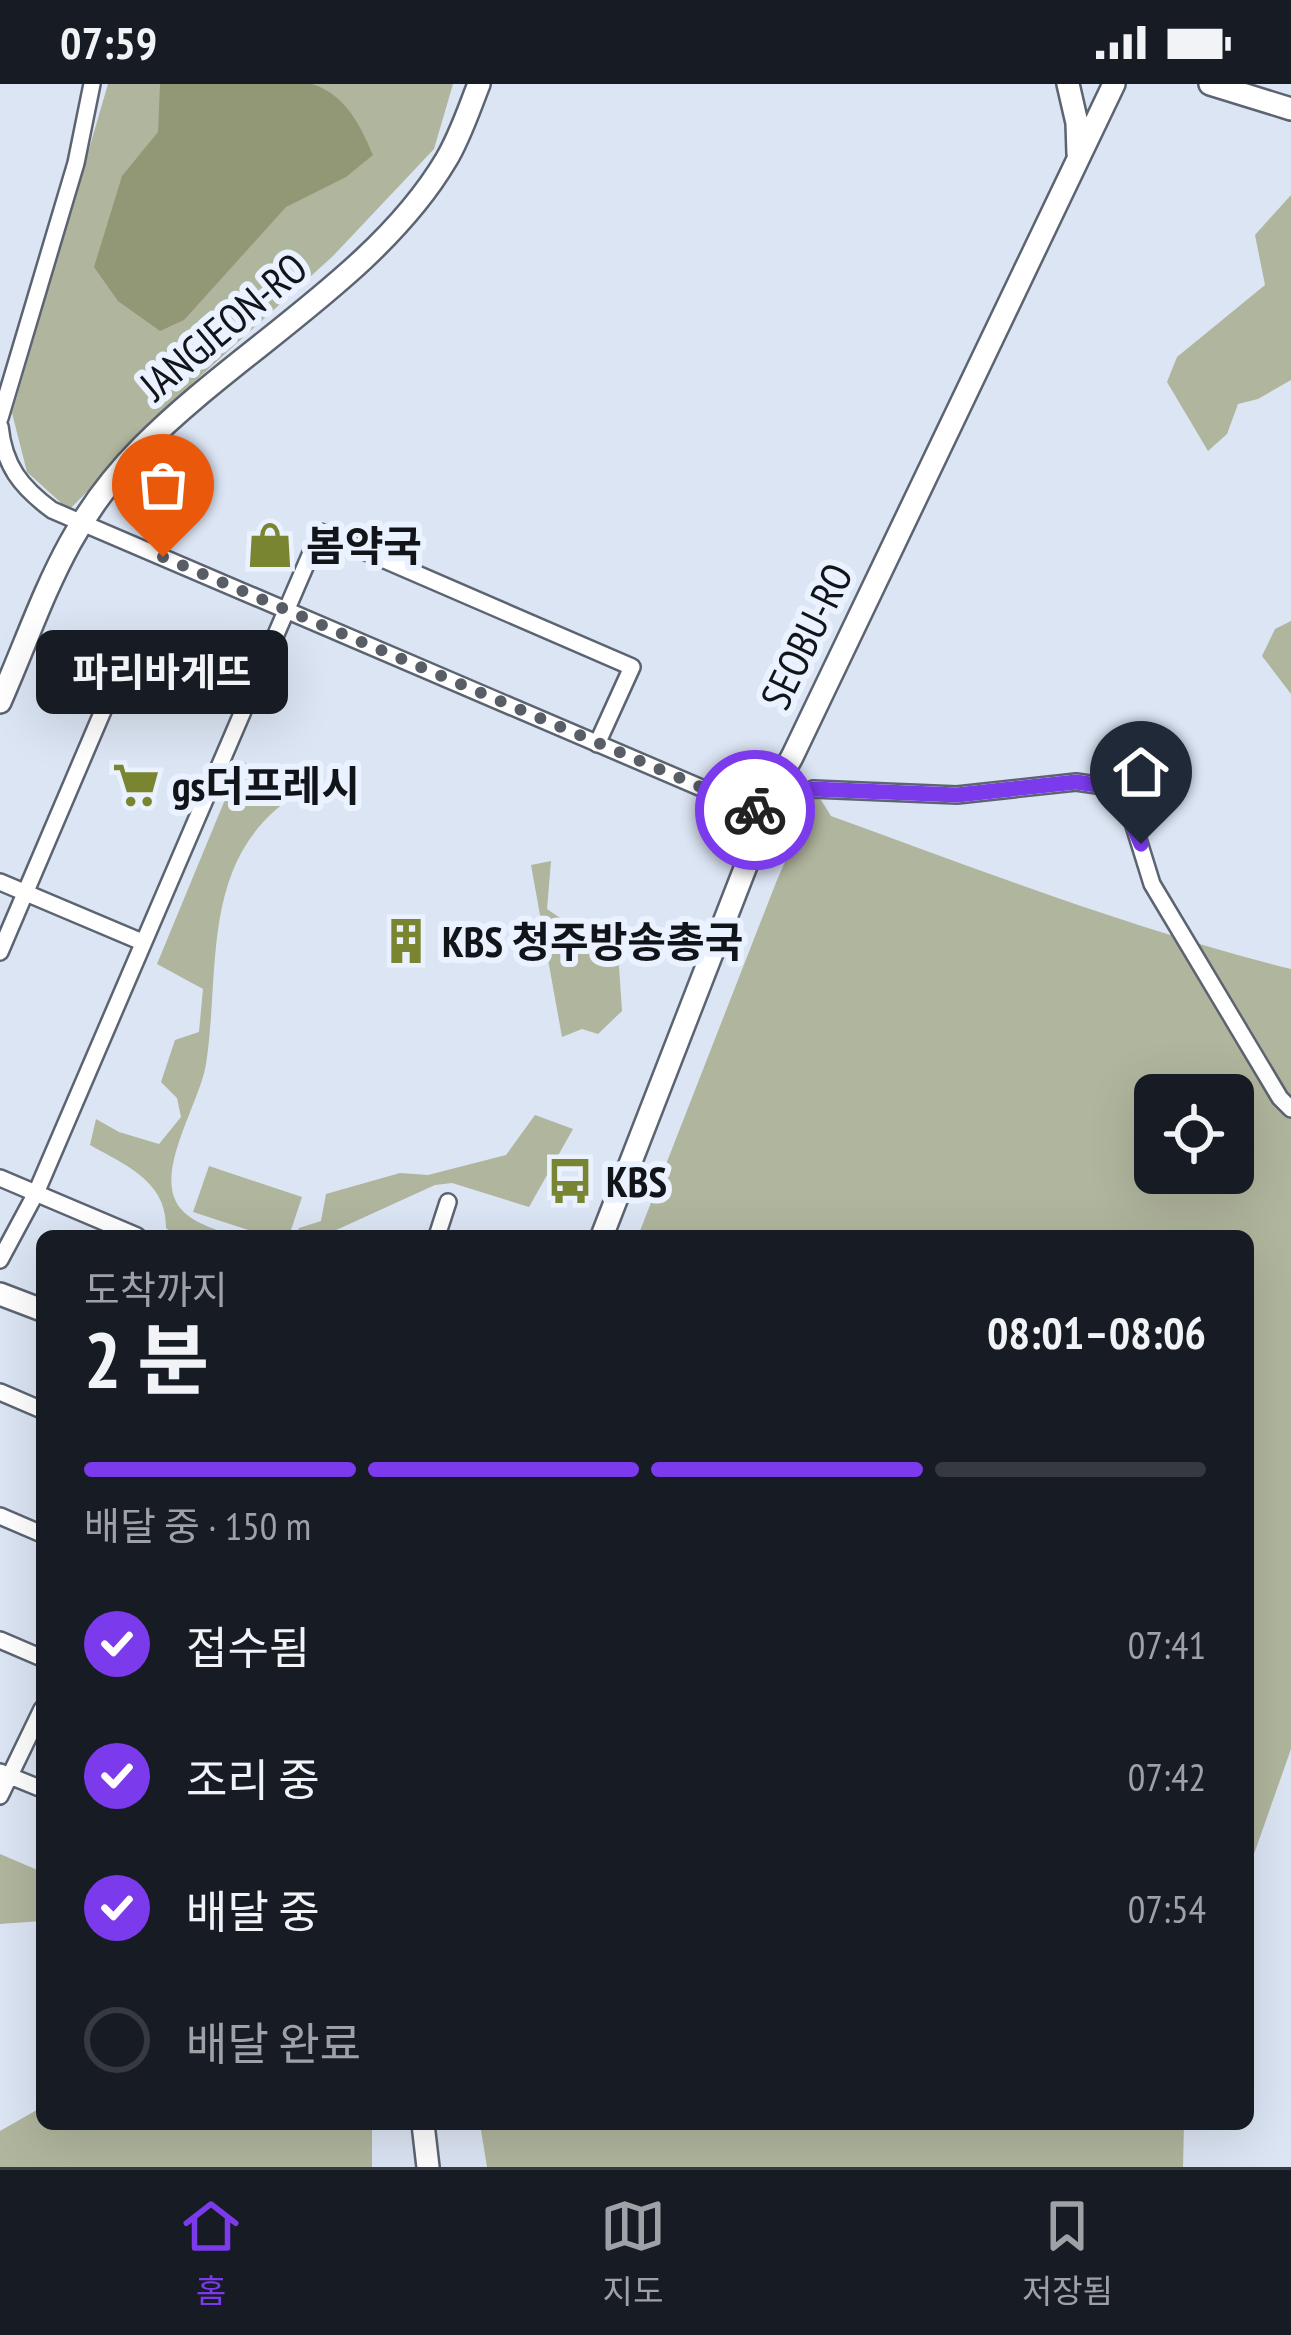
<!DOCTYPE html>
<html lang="ko">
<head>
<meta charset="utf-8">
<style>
  body { margin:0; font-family:"PT Sans Narrow","Noto Sans KR",sans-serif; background:#242831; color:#f1f3f6; height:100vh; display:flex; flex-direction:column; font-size:45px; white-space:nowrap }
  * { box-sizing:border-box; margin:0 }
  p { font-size:39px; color:#9ea1a6 }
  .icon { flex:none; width:66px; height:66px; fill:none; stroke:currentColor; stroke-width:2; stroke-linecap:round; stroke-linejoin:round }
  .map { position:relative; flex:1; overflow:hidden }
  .drawer { position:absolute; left:36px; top:1146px; width:1218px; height:900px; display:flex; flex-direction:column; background:#171b24; border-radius:18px; box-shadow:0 12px 48px #0002 }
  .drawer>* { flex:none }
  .controls { position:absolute; left:1134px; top:990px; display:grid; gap:24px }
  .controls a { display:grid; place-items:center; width:120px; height:120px; border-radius:18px; background:#171b24; box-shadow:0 12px 48px #0002; font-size:60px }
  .pin { position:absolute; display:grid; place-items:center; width:102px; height:102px; color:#fff; margin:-123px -51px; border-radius:50% 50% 50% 0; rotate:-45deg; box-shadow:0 0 12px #0007 }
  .pin .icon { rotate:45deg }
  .courier { position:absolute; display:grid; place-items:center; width:120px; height:120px; margin:-60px; border:9px solid #7c3aed; border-radius:50%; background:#fff; color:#222; box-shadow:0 3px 15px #0007 }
  .bubble { position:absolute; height:84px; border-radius:18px; background:#171b24; box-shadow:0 12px 48px #0002; font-size:39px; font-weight:700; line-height:84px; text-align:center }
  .head em { font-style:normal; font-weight:700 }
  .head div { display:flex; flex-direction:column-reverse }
  .head { display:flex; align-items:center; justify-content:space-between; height:204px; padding:0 48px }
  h1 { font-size:78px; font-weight:700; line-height:90px }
  .bar { display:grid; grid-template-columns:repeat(4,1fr); gap:18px 12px; align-content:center; height:144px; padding:0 48px }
  .bar i { height:15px; border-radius:9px; background:#363941 }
  .bar .active { background:#7c3aed }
  .bar p { grid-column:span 4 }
  ol { padding:0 48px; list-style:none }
  li { display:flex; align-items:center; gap:36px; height:132px }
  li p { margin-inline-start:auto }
  li .icon { padding:12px; border-radius:50%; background:#7c3aed; color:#fff; stroke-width:4 }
  li:last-child { color:#9ea1a6 }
  li i { width:66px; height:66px; border:6px solid #363941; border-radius:50% }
  .status { display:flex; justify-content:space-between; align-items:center; height:84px; padding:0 60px; background:#171b24; direction:ltr }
  .status svg { height:33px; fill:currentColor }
  .menu { display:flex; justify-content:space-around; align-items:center; height:168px; border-top:3px solid #363941; background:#171b24; font-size:33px; color:#9ea1a6 }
  .menu a { display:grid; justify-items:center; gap:6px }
  .menu .active { color:#7c3aed }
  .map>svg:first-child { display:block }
  .green { fill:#b0b59d; fill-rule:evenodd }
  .water { fill:#929875 }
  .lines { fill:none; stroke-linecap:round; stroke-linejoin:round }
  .street-casing { stroke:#5c6471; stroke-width:20 }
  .secondary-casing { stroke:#5c6471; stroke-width:26 }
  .street { stroke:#fff; stroke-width:15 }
  .secondary { stroke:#fff; stroke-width:21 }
  .done { stroke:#585d66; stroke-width:12; stroke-dasharray:0 21.6 }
  .route { stroke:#7c3aed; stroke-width:15 }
  .labels { text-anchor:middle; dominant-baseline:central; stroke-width:12; stroke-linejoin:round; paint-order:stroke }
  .street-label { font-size:42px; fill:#111419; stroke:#ebf2ff }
  .poi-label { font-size:42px; font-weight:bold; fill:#111419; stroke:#ebf2ff; text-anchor:start }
</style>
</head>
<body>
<div class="status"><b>07:59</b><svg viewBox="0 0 49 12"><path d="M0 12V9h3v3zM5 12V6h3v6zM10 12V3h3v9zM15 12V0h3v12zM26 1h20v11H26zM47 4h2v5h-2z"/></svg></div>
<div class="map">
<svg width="1291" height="2083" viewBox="0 0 1291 2083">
  <rect width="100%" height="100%" fill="#dce5f4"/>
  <path class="green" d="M108 0H453L434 65 333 172 193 299 69 426 27 388 12 329Z
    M1291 111V296L1258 315 1238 320 1227 350 1208 367 1167 298 1177 273 1265 201 1255 151Z
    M1291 537V610L1262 572 1275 545Z
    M241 677 267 689 294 712C199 775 221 883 206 980 200 1017 161 1077 174 1113 182 1137 213 1144 234 1152H176L166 1144C167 1097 125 1081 90 1061L96 1035 119 1048 159 1060 181 1033 177 1014 161 998 175 956 199 948 203 905 157 880Z
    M816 708 831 732C983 787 1134 846 1291 885V1665L1248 1787V1152H638L777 796ZM1155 1011H1233V1089H1155Z
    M551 777 547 825 569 840 627 862 619 882 622 927 598 950 582 945 562 953 531 781Z
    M535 1031 573 1045 529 1123 452 1099 435 1101 323 1152H295L299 1144 321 1137 326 1110 400 1089 428 1091 506 1071Z
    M209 1082 302 1113 289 1152H267L193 1128Z
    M0 1770 42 1788V1837L0 1840Z
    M42 2023V2040H372V2083H0V2047Z
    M480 2040H1184L1183 2083H487Z"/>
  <path class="water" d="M160 0H312C346 11 360 41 373 71L346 93 286 123 184 236 160 247 118 217 94 183 122 92 158 48Z"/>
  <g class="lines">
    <defs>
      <path id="street" d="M0 334 76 79 92 0
        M0 342C4 382 21 403 52 426L760 729 813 705 957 711 1076 698 1104 702 1121 714 1130 729 1152 800 1280 1014 1291 1025
        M0 798 142 858
        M0 868 123 580 139 568 150 567 251 608
        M0 1094 137 1152
        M437 1152 448 1118
        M0 1176 36 1109 320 448 632 583 597 660
        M0 1308 42 1326
        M0 1432 42 1450
        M0 1556 42 1574
        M0 1688 42 1705
        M0 1712 42 1625"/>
      <path id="secondary" d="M1068 0 1077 39 1078 70
        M1210 0 1291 25
        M0 618C43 520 62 444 141 364 235 268 378 191 446 76 460 53 469 25 479 0
        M602 1152 751 769 760 729 792 673 1114 0
        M0 1210 42 1226
        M423 2040 428 2083"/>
    </defs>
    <use href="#street" class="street-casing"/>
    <use href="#secondary" class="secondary-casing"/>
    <use href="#street" class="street"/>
    <use href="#secondary" class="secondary"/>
  </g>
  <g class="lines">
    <path class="done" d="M163 473 755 726"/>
    <path class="route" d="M755 726 760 729 813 705 957 711 1076 698 1104 702 1121 714 1141 760"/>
  </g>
  <defs>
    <symbol id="shop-bare" viewBox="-9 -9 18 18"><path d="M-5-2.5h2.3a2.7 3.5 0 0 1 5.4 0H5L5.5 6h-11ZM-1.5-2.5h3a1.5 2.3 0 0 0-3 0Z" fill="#7a8532" stroke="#ebf2ff" stroke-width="2.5" paint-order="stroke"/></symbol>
    <symbol id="supermarket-bare" viewBox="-9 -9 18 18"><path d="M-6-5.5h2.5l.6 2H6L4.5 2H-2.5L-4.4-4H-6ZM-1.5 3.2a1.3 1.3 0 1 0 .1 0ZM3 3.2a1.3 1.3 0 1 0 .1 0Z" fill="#7a8532" stroke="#ebf2ff" stroke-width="2.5" paint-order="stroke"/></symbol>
    <symbol id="building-bare" viewBox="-9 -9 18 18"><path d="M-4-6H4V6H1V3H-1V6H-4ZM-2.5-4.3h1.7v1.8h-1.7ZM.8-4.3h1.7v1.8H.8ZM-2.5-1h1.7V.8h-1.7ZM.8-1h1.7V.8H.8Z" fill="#7a8532" stroke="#ebf2ff" stroke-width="2.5" paint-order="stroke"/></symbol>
    <symbol id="bus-bare" viewBox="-9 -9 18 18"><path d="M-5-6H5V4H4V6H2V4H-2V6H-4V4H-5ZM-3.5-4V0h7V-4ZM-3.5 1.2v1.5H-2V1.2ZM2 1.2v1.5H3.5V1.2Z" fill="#7a8532" stroke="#ebf2ff" stroke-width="2.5" paint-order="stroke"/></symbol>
  </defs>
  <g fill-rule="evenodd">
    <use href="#shop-bare" x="237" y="428" width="66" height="66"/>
    <use href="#supermarket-bare" x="103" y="668" width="66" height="66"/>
    <use href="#building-bare" x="373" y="824" width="66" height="66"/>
    <use href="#bus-bare" x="537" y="1064" width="66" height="66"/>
  </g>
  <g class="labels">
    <g class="street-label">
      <text transform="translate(223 242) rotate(-40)">JANGJEON-RO</text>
      <text transform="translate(806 552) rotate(-64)">SEOBU-RO</text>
    </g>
    <g class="poi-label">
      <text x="306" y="461">봄약국</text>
      <text x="172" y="701">gs더프레시</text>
      <text x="442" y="857">KBS 청주방송총국</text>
      <text x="606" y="1097">KBS</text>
    </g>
  </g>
</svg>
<div class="controls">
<a><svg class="icon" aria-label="locate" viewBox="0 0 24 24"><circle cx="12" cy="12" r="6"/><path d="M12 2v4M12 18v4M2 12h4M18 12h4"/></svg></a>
</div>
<div class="pin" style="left:163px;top:473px;background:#ea580c"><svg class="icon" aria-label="bag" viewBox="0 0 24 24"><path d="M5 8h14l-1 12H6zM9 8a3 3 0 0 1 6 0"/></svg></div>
<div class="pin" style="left:1141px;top:760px;background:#1f2937"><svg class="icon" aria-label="home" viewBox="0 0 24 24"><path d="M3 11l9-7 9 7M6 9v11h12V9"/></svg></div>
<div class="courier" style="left:755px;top:726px"><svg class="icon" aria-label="bike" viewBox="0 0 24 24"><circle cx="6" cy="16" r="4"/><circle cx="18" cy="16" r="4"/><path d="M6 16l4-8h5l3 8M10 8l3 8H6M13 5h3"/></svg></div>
<div class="bubble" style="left:36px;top:546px;width:252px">파리바게뜨</div>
<section class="drawer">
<div class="head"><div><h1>2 분</h1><p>도착까지</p></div><em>08:01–08:06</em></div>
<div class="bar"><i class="active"></i><i class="active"></i><i class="active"></i><i></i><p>배달 중 · 150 m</p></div>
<ol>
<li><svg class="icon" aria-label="check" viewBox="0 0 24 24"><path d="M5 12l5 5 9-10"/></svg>접수됨<p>07:41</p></li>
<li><svg class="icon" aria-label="check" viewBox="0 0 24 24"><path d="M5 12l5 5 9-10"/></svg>조리 중<p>07:42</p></li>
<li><svg class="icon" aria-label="check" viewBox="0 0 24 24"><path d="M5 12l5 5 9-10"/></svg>배달 중<p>07:54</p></li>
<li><i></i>배달 완료</li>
</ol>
</section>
</div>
<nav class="menu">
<a class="active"><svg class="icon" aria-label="home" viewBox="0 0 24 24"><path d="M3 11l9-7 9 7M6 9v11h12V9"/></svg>홈</a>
<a><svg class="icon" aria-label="map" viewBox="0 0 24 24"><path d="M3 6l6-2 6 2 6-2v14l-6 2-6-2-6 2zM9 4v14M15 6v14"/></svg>지도</a>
<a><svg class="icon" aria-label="saved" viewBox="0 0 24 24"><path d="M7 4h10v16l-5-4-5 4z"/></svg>저장됨</a>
</nav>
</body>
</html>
